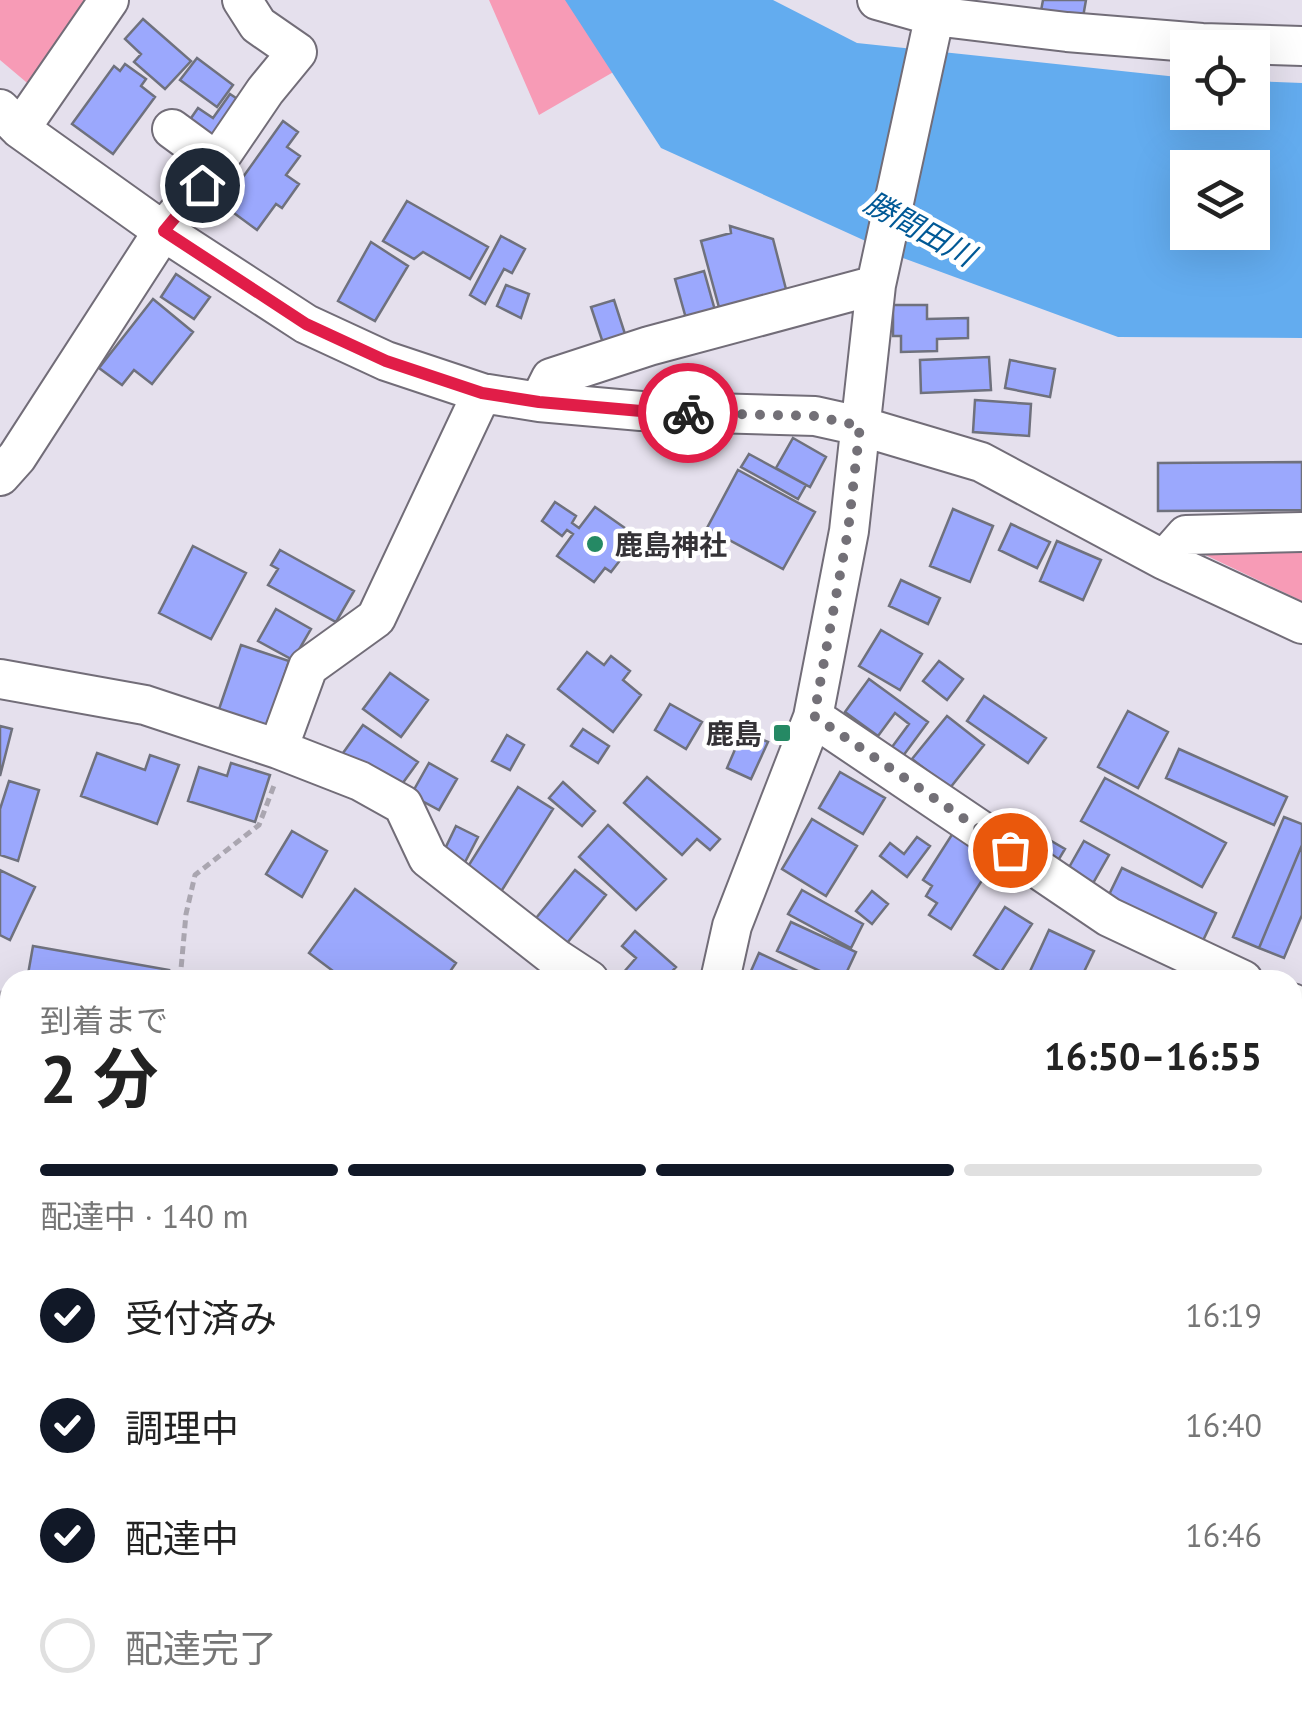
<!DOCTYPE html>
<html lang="ja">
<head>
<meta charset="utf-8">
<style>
  body { margin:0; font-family:"PT Sans","Noto Sans JP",sans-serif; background:#f6f6f6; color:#222; height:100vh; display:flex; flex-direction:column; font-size:38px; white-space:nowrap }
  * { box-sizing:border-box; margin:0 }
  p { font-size:32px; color:#767676 }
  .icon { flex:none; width:55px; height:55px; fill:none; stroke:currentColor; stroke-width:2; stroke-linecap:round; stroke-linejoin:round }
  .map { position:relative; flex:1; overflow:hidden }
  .details { position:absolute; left:0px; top:970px; width:1302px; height:750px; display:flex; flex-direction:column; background:#fff; border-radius:30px 30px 0 0; box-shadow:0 10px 40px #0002 }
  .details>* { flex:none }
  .fabs { position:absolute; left:1170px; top:30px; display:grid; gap:20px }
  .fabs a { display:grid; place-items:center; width:100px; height:100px; border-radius:0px; background:#fff; box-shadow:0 10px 40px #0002; font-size:50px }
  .pin { position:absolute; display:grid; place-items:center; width:85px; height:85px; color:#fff; margin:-42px; border:5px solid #fff; border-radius:50%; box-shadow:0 2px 10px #0007 }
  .courier { position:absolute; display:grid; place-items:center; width:100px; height:100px; margin:-50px; border:8px solid #e11d48; border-radius:50%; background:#fff; color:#222; box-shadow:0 2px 12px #0007 }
  .summary em { font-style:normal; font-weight:700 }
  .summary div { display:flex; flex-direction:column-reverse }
  .summary { display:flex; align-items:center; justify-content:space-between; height:170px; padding:0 40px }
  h1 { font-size:65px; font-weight:700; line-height:75px }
  .bar { display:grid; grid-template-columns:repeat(4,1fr); gap:15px 10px; align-content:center; height:120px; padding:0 40px }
  .bar i { height:12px; border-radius:8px; background:#e0e0e0 }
  .bar .active { background:#111827 }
  .bar p { grid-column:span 4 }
  ol { padding:0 40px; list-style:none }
  li { display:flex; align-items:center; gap:30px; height:110px }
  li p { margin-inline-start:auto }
  li .icon { padding:10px; border-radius:50%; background:#111827; color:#fff; stroke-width:4 }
  li:last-child { color:#767676 }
  li i { width:55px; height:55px; border:5px solid #e0e0e0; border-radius:50% }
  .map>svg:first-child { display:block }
  .green { fill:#f79bb6 }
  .water { fill:#63acef; fill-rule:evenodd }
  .building { fill:#9ba8fd; stroke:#6f717d; stroke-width:2.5 }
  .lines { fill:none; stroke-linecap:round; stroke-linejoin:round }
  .minor-casing { stroke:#726d78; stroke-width:42 }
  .highway-casing { stroke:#726d78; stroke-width:58 }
  .path { stroke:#aaa6b0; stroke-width:5; stroke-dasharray:8 5; stroke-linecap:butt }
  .minor { stroke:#fff; stroke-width:38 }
  .highway { stroke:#fff; stroke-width:52 }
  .done { stroke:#737077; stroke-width:10; stroke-dasharray:0 18 }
  .route { stroke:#e11d48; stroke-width:12 }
  .poi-dot { fill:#258964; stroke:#fff; stroke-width:4 }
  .labels { text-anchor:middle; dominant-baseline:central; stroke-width:9; stroke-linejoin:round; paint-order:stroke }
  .poi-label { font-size:28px; font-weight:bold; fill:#353337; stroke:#fff; text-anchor:start }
  .water-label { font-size:30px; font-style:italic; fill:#005996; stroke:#fff }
</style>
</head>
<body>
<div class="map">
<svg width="1302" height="1720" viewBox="0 0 1302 1720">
  <rect width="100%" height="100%" fill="#e5e0ed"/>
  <path class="green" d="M0 0H84L32 87 0 60Z
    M489 0H738L539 115Z
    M1302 550V601L1197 551Z"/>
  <path class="water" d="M565 0H773L857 43 1187 78 1188 112H1252L1253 81 1302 83V338L1118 337 903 258 661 148ZM1188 168H1252V232H1188Z"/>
  <path class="building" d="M1043 0H1086L1083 17 1041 11Z
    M143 19 191 61 165 89 134 62 141 54 125 39Z
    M197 58 233 85 217 107 180 80Z
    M125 64 146 79 141 86 155 97 113 154 72 124 114 66 120 71Z
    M230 94 245 104 219 141 189 121 198 108 213 118Z
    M283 121 298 132 287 147 300 156 286 175 299 184 282 208 276 204 257 230 223 205Z
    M407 201 488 247 470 279 423 252 414 259 383 241Z
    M730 226 773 239 787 293 720 311 701 241 731 233Z
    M501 236 525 249 512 273 504 269 485 304 470 295Z
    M371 242 408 266 375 321 338 301Z
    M704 271 716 314 687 322 675 279Z
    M176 274 210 297 194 319 161 297Z
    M506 285 529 294 521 318 497 306Z
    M153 299 193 332 152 384 134 370 122 385 99 368Z
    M614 300 626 337 603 343 591 307Z
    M893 305H927V319L968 318V338L937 339V351L901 352V336H893Z
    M989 357 991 390 921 393 920 360Z
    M1010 360 1055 369 1050 397 1005 388Z
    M975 400 1031 404 1029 436 973 432Z
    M793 438 826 457 810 487 776 468Z
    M749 454 806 485 798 499 741 467Z
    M1302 462V510L1158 511V463Z
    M738 470 815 512 783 569 707 528Z
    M555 502 576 516 572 523 579 528 595 507 632 533 618 551 624 555 611 572 605 568 594 582 557 556 573 534 567 530 562 536 542 521Z
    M953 509 993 526 970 582 930 566Z
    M1011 524 1050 542 1037 568 999 550Z
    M1057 541 1101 560 1083 600 1040 581Z
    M193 546 246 573 211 639 159 613Z
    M280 550 354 591 336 622 268 585 278 569 271 565Z
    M901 580 940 598 928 624 889 606Z
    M276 609 311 629 293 660 258 641Z
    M881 630 922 654 900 690 859 666Z
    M241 645 289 661 267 728 218 712Z
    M587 652 604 665 611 656 630 671 623 680 641 695 613 732 558 689Z
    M939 661 963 679 947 700 923 681Z
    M390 673 428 700 401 737 363 709Z
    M869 679 928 722 903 756 892 747 909 724 895 713 878 736 845 712Z
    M984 696 1046 738 1028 763 967 721Z
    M670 704 702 722 686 749 655 730Z
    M1128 711 1168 732 1138 788 1098 767Z
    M947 716 984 745 950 788 912 759Z
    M363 725 418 762 397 791 343 753Z
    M0 726 12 729 0 776Z
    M583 729 609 746 598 763 571 746Z
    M743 731 768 742 751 779 727 768Z
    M507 735 524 745 510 770 492 761Z
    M1179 749 1287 797 1274 825 1166 778Z
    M97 753 145 770 150 755 179 765 157 824 81 796Z
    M231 763 270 775 255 822 188 801 199 767 227 776Z
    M429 763 457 779 439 810 411 795Z
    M840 772 885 798 863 834 819 808Z
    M647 777 720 839 710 850 697 839 682 855 624 803Z
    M1105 778 1226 843 1202 887 1081 821Z
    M9 781 39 790 18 861 0 855V809Z
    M563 782 595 811 582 826 549 798Z
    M518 787 553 809 497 898 462 876Z
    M1284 817 1302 824V845L1259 948 1233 937Z
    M812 819 857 846 826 896 782 869Z
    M608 825 666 879 636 910 579 857Z
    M456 826 478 837 463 866 442 855Z
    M292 831 327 851 302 897 266 874Z
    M953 833 995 860 951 929 929 915 937 903 926 896 932 886 923 880Z
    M1041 835 1065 849 1053 869 1029 855Z
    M917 837 930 846 907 877 880 856 890 843 904 854Z
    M1084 841 1109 855 1088 892 1063 878Z
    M1302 845V915L1284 958 1259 948Z
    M1122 868 1216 913 1199 949 1105 903Z
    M0 870 35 887 10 940 0 935Z
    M575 870 606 895 559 953 528 928Z
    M355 889 456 963 444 980H345L309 953Z
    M802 890 863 924 851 948 788 914Z
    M872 891 888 904 872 924 856 911Z
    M1005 907 1032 924 1001 972 974 955Z
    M791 922 856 952 843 980H839L777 951Z
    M1049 930 1094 951 1080 980H1026Z
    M635 931 676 967 664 980H617L636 958 622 946Z
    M33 946 169 970 167 980H27Z
    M759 953 798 971 794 980H747Z
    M10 1488V1551L0 1547V1509Z
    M0 1604 10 1608V1665L0 1661Z
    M0 1668 10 1672V1710H73L70 1720 0 1719Z
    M614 1710H655L650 1720H624L612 1714Z
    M661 1710H683L698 1717 697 1720H656Z
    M785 1710H842L848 1712 844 1720H780Z"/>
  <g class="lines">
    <defs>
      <path id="minor" d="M877 0 934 16 1067 32 1202 43 1302 46
        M0 109 20 129 163 231 306 324 386 361 482 393 539 402 641 411 815 416 860 426 981 462 1164 560 1302 624
        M20 129 109 0
        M172 129 217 162
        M539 402 551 378 649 346 876 285
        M0 476 17 457 163 231 201 185 265 91 297 52 258 25 242 0
        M1164 560 1186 535 1302 532
        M0 679 145 705 278 749 360 781 403 805 428 858 557 959 589 980
        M813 717 1109 917 1243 980
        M278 749 308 667 376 618 482 393
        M720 980 732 926 813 717 849 531 876 285 938 0
        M1292 1003 1302 1007
        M1292 1314 1302 1317
        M560 1720 565 1710"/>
      <path id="highway" d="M1292 1403 1302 1378
        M1188 1720 1191 1710"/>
    </defs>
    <use href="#minor" class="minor-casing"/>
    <use href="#highway" class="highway-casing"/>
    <path class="path" d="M180 980 186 914 195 875 259 825 275 783
      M0 993 10 994"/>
    <use href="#minor" class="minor"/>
    <use href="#highway" class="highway"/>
  </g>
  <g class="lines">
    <path class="done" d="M688 413 815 416 860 426 848 531 814 716 1010 850"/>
    <path class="route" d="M202 185 164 231 306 324 386 361 482 393 539 402 641 411 688 413"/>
  </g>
  <g class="poi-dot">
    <circle cx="595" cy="544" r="10"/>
    <rect x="772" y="723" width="20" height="20" rx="5"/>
  </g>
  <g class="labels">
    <g class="poi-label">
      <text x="615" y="544">鹿島神社</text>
      <text x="762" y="733" text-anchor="end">鹿島</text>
    </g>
    <g class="water-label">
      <text transform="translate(920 228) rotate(29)">勝間田川</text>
    </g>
  </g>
</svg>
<div class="fabs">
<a><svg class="icon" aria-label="locate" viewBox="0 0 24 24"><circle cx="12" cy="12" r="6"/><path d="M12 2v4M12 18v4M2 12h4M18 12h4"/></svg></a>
<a><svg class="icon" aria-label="layers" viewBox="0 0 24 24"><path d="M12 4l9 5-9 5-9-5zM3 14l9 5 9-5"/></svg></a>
</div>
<div class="pin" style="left:1010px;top:850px;background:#ea580c"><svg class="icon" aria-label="bag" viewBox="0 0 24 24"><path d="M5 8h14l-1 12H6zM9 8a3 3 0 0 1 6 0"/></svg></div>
<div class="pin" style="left:202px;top:185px;background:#1f2937"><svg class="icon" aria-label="home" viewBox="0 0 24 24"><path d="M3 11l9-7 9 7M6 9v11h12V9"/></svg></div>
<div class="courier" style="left:688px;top:413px"><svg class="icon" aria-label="bike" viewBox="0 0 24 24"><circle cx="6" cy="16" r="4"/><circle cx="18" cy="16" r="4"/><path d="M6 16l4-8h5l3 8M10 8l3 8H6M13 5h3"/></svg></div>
<section class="details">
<div class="summary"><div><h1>2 分</h1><p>到着まで</p></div><em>16:50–16:55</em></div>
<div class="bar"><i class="active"></i><i class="active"></i><i class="active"></i><i></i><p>配達中 · 140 m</p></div>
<ol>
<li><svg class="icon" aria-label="check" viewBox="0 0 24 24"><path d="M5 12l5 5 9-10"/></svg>受付済み<p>16:19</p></li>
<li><svg class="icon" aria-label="check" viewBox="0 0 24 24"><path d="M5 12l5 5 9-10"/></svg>調理中<p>16:40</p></li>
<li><svg class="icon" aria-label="check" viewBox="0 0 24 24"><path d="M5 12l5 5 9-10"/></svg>配達中<p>16:46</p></li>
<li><i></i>配達完了</li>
</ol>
</section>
</div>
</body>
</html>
